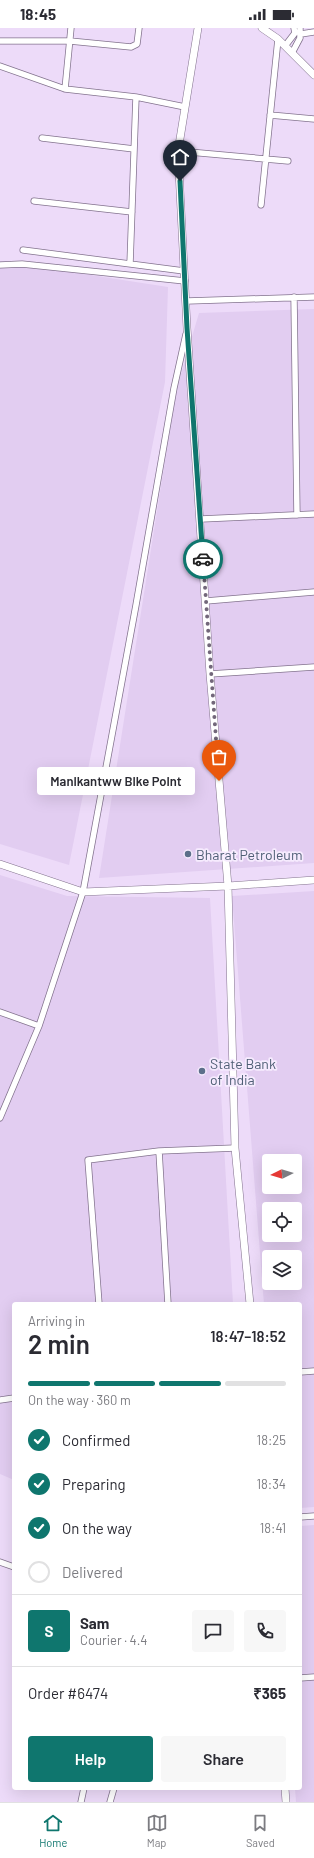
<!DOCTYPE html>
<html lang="en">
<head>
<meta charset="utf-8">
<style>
  body { margin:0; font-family:Barlow,sans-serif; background:#f7f7f7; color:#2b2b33; height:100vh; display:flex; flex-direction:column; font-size:15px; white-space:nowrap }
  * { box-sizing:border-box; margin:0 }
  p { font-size:13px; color:#7c7c81 }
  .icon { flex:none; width:22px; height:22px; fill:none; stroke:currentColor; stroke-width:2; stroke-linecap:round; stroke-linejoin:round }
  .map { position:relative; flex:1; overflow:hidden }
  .details { position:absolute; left:12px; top:1274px; width:290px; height:488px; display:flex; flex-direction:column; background:#fff; border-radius:4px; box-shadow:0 4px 16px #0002 }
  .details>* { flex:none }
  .needle { width:26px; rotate:265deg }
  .controls { position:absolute; left:262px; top:1126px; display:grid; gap:8px }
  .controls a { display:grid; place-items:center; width:40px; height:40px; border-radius:4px; background:#fff; box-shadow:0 4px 16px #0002; font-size:20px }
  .pin { position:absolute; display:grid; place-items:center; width:34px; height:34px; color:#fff; margin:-41px -17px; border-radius:50% 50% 50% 0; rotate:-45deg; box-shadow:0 0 4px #0007 }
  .pin .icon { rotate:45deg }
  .courier { position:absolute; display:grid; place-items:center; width:40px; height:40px; margin:-20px; border:3px solid #0f766e; border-radius:50%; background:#fff; color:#222; box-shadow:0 1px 5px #0007 }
  .bubble { position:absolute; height:28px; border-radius:4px; background:#fff; box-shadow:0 4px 16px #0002; font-size:13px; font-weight:600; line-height:28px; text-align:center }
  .headline em { font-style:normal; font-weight:600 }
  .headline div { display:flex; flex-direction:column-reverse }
  .headline { display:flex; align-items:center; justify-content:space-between; height:68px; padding:0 16px }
  h1 { font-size:26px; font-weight:600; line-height:30px }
  .bar { display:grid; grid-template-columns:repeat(4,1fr); gap:6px 4px; align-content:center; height:48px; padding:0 16px }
  .bar i { height:5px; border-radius:3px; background:#e1e1e2 }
  .bar .on { background:#0f766e }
  .bar p { grid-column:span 4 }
  .line { display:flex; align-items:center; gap:10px; padding:0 16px; border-top:1px solid #e1e1e2 }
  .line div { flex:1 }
  .round { display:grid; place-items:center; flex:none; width:42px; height:42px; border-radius:4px; background:#f7f7f7 }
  ol { padding:0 16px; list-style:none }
  li { display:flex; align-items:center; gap:12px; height:44px }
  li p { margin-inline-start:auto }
  li .icon { padding:4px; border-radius:50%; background:#0f766e; color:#fff; stroke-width:4 }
  li:last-child { color:#7c7c81 }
  li i { width:22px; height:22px; border:2px solid #e1e1e2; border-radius:50% }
  .cta { display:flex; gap:8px; margin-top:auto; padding:8px 16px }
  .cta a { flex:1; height:46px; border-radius:4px; background:#0f766e; color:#fff; font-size:16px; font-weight:600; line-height:46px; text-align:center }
  .cta a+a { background:#f7f7f7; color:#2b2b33 }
  .status { display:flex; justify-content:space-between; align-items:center; height:28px; padding:0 20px; background:#fff; direction:ltr }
  .status svg { height:11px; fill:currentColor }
  .tab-bar { display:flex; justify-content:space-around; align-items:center; height:56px; border-top:1px solid #e1e1e2; background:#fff; font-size:11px; color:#7c7c81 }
  .tab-bar a { display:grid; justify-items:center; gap:2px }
  .tab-bar .on { color:#0f766e }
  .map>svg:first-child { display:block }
  .built { fill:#e2cdf1; fill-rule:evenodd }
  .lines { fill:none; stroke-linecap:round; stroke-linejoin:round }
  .minor-casing { stroke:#83738e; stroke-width:7 }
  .tertiary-casing { stroke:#83738e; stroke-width:8 }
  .minor { stroke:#fff; stroke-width:5.5 }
  .tertiary { stroke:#fff; stroke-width:7 }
  .done { stroke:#72677a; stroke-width:4; stroke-dasharray:0 7.2 }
  .route { stroke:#0f766e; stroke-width:5 }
  .service-dot { fill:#5c6f8a; stroke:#f6ebfe; stroke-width:1.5 }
  .labels { text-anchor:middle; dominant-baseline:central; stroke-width:3.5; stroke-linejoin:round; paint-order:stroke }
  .service-label { font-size:14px; fill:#4e5e75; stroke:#f6ebfe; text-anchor:start }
</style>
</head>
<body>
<div class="status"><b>18:45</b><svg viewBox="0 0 49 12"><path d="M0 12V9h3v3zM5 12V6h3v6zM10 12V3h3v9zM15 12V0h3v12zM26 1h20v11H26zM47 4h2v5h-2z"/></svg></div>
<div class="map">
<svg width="314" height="1774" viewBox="0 0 314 1774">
  <rect width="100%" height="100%" fill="#eddbf9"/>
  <path class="built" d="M0 233 168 259 165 354 69 837 0 816Z
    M314 281V835L99 850 176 363 199 285Z
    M0 847 67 868 210 870 233 1276H14V1452L0 1446Z
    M314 863V1479L300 1480V1276H264L232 868ZM269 1133H295V1159H269ZM269 1181H295V1207H269ZM269 1229H295V1255H269Z
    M314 1497V1774H296L295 1760H300V1498Z"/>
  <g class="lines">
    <defs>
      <path id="minor" d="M301 6 314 4
        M0 13H70L131 19 137 16 139 0
        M285 18 295 5 294 0
        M292 25 300 10V0
        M0 38 65 61 136 69 185 79
        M65 61 71 0
        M270 87 314 91
        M42 110 134 121
        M178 123 288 133
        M34 173 132 184
        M261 177 278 11
        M23 222 184 243
        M130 236 136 69
        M0 237 22 236 185 253
        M294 269 297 487
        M187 273 314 269
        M201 491 314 486
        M206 573 314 564
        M210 646 314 639
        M0 984 39 998
        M0 1090 39 998 83 864 136 577 174 360 186 306
        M159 1123 168 1276
        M99 1276 88 1132 159 1123 235 1120
        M300 1344 314 1343
        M0 1372 14 1370
        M300 1489 314 1488
        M0 1534 14 1539
        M300 1650 314 1649
        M81 1774 84 1760
        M110 1774 114 1760"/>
      <path id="tertiary" d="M198 0 178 123 187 300 210 646 228 858 235 1120 250 1276
        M262 0 278 11 314 47
        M0 836 83 864 228 858 314 852
        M285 1760 286 1774"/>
    </defs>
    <use href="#minor" class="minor-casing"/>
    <use href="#tertiary" class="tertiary-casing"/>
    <use href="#minor" class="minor"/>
    <use href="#tertiary" class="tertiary"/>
  </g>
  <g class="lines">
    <path class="done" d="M203 531 219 753"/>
    <path class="route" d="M180 153 187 300 203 531"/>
  </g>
  <g class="service-dot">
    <circle cx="188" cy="826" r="4"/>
    <circle cx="202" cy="1043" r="4"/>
  </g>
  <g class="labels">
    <g class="service-label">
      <text x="196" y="826">Bharat Petroleum</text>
      <text x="210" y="1035">State Bank<tspan x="210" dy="16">of India</tspan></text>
    </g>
  </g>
</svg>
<div class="controls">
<a><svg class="needle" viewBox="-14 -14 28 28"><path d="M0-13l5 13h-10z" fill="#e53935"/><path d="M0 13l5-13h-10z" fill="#7c7c81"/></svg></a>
<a><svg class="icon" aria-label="locate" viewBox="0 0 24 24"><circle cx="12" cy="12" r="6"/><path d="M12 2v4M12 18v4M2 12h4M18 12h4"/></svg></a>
<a><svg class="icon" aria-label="layers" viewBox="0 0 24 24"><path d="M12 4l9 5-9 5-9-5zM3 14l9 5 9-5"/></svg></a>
</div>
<div class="pin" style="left:219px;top:753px;background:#ea580c"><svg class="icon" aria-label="bag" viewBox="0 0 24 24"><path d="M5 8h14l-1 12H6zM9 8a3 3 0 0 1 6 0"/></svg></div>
<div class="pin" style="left:180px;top:153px;background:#1f2937"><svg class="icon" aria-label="home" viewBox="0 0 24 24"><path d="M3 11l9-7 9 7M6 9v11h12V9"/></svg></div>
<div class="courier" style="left:203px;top:531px"><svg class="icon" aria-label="car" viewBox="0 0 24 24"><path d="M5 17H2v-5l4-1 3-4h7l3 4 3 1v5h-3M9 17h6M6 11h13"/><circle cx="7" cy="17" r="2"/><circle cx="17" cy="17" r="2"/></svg></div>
<div class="bubble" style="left:37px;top:739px;width:158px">Manikantww Bike Point</div>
<section class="details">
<div class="headline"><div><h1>2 min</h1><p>Arriving in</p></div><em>18:47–18:52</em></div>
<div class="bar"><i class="on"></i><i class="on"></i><i class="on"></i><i></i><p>On the way · 360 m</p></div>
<ol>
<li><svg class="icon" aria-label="check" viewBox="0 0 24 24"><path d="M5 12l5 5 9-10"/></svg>Confirmed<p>18:25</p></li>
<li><svg class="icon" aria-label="check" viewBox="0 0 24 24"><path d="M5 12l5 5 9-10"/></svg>Preparing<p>18:34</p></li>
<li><svg class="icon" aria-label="check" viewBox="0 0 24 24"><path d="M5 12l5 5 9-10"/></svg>On the way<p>18:41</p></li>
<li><i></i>Delivered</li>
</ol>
<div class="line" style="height:72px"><b class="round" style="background:#0f766e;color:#fff">S</b><div><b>Sam</b><p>Courier · 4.4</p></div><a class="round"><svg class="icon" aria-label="chat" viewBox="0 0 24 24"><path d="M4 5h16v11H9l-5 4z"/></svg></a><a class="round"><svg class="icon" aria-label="phone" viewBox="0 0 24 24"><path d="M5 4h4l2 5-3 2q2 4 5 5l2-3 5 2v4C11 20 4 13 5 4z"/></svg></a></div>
<div class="line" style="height:52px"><div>Order #6474</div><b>₹365</b></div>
<div class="cta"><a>Help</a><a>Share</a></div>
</section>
</div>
<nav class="tab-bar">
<a class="on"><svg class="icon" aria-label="home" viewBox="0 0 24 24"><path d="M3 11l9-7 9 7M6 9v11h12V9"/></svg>Home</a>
<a><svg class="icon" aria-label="map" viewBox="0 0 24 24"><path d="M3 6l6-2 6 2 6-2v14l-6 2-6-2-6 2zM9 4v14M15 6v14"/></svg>Map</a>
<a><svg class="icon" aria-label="saved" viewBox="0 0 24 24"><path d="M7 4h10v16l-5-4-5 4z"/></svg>Saved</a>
</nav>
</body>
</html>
